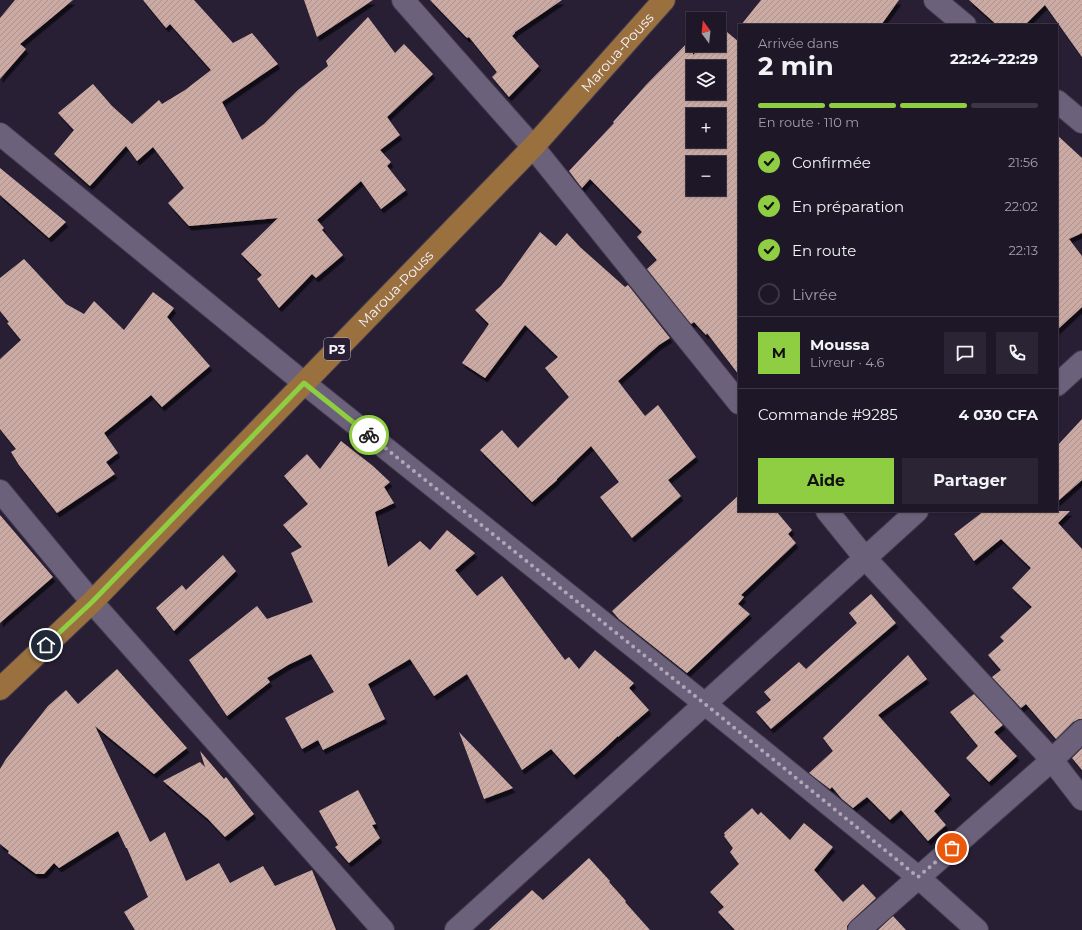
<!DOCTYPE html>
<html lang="fr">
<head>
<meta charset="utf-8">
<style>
  body { margin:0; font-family:Montserrat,sans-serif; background:#2b2434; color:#f1f3f6; height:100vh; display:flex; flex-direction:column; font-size:15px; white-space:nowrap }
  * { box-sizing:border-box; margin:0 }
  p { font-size:13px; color:#a19fa8 }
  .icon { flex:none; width:22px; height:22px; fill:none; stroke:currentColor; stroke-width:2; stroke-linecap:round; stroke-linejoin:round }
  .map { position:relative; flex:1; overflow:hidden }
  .sheet { position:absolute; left:738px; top:24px; width:320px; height:488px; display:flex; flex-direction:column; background:#1e1728; border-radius:0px; box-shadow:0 1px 3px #0004,0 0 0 1px #3c3645 }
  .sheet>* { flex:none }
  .needle { width:26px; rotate:345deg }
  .buttons { position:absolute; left:686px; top:12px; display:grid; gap:8px }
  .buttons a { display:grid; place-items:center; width:40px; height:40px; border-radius:0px; background:#1e1728; box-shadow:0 1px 3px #0004,0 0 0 1px #3c3645; font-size:20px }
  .pin { position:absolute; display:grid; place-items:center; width:34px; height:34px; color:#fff; margin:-17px; border:2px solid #fff; border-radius:50%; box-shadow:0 1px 4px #0007 }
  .courier { position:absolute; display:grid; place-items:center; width:40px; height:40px; margin:-20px; border:3px solid #8fcd42; border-radius:50%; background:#fff; color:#222; box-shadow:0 1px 5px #0007 }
  .summary em { font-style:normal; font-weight:700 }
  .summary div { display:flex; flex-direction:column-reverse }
  .summary { display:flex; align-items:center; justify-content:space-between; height:68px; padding:0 20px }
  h1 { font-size:26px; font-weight:700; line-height:30px }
  .bar { display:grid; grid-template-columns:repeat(4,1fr); gap:6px 4px; align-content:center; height:48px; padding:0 20px }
  .bar i { height:5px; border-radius:3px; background:#3c3645 }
  .bar .current { background:#8fcd42 }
  .bar p { grid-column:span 4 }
  .line { display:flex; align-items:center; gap:10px; padding:0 20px; border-top:1px solid #3c3645 }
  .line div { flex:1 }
  .round { display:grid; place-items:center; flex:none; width:42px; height:42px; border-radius:0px; background:#2b2434 }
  ol { padding:0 20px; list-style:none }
  li { display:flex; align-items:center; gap:12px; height:44px }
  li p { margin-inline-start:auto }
  li .icon { padding:4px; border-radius:50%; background:#8fcd42; color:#111; stroke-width:4 }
  li:last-child { color:#a19fa8 }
  li i { width:22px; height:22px; border:2px solid #3c3645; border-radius:50% }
  .action { display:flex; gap:8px; margin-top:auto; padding:8px 20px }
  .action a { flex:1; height:46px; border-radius:0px; background:#8fcd42; color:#111; font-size:16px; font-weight:700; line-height:46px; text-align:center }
  .action a+a { background:#2b2434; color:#f1f3f6 }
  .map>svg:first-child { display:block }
  .building { fill:url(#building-hatch); fill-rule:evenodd; filter:url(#shadow) }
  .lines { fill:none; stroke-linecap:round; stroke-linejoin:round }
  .minor-casing { stroke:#433b4e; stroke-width:24 }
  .major-casing { stroke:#433b4e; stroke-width:24 }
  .minor { stroke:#6b617b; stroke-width:22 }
  .major { stroke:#9a703e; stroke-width:22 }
  .done { stroke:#aea8b8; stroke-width:4; stroke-dasharray:0 7.2 }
  .route { stroke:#8fcd42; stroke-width:5 }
  .labels { text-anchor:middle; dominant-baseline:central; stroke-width:4; stroke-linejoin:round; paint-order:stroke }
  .shield { fill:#281f35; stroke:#b8b3c2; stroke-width:1 }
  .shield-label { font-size:13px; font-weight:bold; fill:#f6f2fe }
  .street-label { font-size:14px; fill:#f6f2fe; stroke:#281f35 }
</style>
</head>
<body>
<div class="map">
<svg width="1082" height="930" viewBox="0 0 1082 930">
  <defs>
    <pattern id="building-hatch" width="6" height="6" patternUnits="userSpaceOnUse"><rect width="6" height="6" fill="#ccaaa4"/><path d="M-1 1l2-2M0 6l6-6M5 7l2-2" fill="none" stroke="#ac928e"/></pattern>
    <filter id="shadow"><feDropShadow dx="2.5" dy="4.5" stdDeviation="0" flood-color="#0009"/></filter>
  </defs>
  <rect width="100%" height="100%" fill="#281f35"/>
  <path class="building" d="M15 0H73L20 44 26 49 0 79V18Z
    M143 0H194L233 43 252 33 278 64 222 102 242 140 264 124 298 90 328 66 326 61 368 17 395 53 404 44 433 74 387 117 400 135 380 150 391 162 387 166 406 190 381 209 361 181 317 220 324 228 322 230 343 255 316 278 312 274 279 308 257 279 262 275 241 254 278 218 189 226 168 203 184 188 153 147 137 161 126 146 90 186 54 154 74 130 58 113 93 84 112 106 132 124 159 100 162 104 185 90 211 70 170 24 166 28Z
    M304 0H373L317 37Z
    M430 0H562L515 32V33L512 36 539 66 509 97 492 77 497 72 469 37 467 38Z
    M761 0H899L881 25H741Z
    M969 0H1082V57L1045 5 1025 25H997Z
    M721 27 739 42V375L707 333 706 335 694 322 691 324 647 269 657 260 637 237 642 232 590 179 582 188 569 171 614 123 613 122 646 85 693 37V55L703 45H719V29ZM693 67H719V93H693ZM693 115H719V141H693ZM693 163H719V189H693Z
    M1057 135 1082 158V233L1069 239 1082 256V307L1057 330Z
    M0 168 66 222 49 238 0 195Z
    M540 232 556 246 567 233 580 247 625 287 628 285 670 338 659 345 618 381 645 416 658 405 696 457 668 480 681 496 632 538 600 497 619 482 591 446 557 479V480L532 502 480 450 502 430 518 448 569 397 545 368 558 357 525 325 485 378 462 363 489 324 475 310 501 286Z
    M24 259 66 304 84 314 94 301 124 330 153 292 174 308 167 317 210 366 162 407 151 395 104 433 118 453 106 462 115 474 57 513 19 465 11 452 16 449 0 429V359L21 340 7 323 9 322 0 311V278Z
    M1082 419V480L1057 502V446Z
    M341 441 373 466 390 482 384 487 394 503 375 512 388 567 420 541 430 550 447 530 475 553 455 570 477 596 502 576 565 660 569 657 579 669 595 650 634 683 629 688 649 710 618 737V736L603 750 574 775 551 749 522 770 467 674 434 696 410 659 368 684 385 719 323 750 318 740 302 749 285 718 334 692 311 654 288 665 267 678 270 682 227 716 189 660 257 606 267 619 313 602 291 553 302 547 283 525 308 504 284 476 307 454 320 469Z
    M739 495V511H776L792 530 788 534 796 543 741 595 744 597 738 604 750 614 687 673 619 619 612 611Z
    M984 511H1070L1058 523 1082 549V719H1079L1073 722 1056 739 1026 704 1021 708 992 677 1001 670 988 655 1004 641 1000 637 1032 607 1012 588 1031 568 1001 539 974 561 954 534Z
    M0 515 53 577 0 623Z
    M223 555 236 571 174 631 156 608 182 585 186 590Z
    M871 594 896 623 771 729 756 712 771 700 764 692 799 662 806 669 857 623 849 613Z
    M908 655 927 679 878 715 950 795 934 811 946 825 928 841 901 810 890 820 867 797 853 808 842 799 832 787 830 789 809 773 833 751 823 738Z
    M117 669 187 748 154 774 95 726 150 842 165 832 186 881 219 863 230 883 263 866 275 886 312 870 336 930H135L124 912 148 897 127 848H126L118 831 59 868 54 863 44 874H36L8 853 9 851 0 844V769L6 759 48 706 66 690 78 704Z
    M974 694 1003 725 994 732 1017 756 989 782 966 758 978 746 950 712Z
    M459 732 513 788 484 799Z
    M1082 748V770L1072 758Z
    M200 751 224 779 226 777 254 814 225 837 208 819 163 781 200 762 205 767Z
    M358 790 376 824 372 825 380 838 349 863 335 847 338 845 319 811Z
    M752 808 758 815 761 812 790 840 804 823 833 847 814 870 843 902 863 884 876 898 851 921 847 926V930H735L718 912 724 907 710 892 739 864 730 852 733 848 724 836 725 835 724 833Z
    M589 858 610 881 609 882 626 901 625 902 650 930H489L532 890 543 900Z
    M893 916 906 930H878Z"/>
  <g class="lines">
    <defs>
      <path id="minor" d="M403 0 533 147 739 403
        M935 0 965 25
        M1057 101 1082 122
        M0 134 304 383 705 704 918 877 977 930
        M1057 385 1082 362
        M0 491 92 602 383 930
        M827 511 865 558 1052 760 1082 799
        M456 930 917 511
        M859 930 1052 760 1082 731"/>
      <g id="major">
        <path id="s1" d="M0 689 92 602 533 147 664 0"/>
      </g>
    </defs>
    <use href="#minor" class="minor-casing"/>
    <use href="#major" class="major-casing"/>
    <use href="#minor" class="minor"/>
    <use href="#major" class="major"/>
  </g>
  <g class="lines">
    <path class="done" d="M369 435 705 704 918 877 952 848"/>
    <path class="route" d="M46 645 92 602 304 383 369 435"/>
  </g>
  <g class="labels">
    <rect class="shield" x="324" y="338" width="26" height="22" rx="3"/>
    <g class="shield-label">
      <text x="337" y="349">P3</text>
    </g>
    <g class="street-label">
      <text stroke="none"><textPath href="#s1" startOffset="887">Maroua-Pouss</textPath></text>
      <text stroke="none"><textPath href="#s1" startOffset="563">Maroua-Pouss</textPath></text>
    </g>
  </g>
</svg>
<div class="buttons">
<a><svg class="needle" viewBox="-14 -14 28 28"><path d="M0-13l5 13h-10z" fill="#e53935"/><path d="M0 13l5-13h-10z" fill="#a19fa8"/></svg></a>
<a><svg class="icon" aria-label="layers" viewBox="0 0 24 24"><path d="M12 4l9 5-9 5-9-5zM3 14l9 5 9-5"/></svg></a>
<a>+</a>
<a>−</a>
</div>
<div class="pin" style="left:952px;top:848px;background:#ea580c"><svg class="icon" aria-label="bag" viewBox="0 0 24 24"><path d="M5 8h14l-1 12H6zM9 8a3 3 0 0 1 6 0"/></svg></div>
<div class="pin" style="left:46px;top:645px;background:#1f2937"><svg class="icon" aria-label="home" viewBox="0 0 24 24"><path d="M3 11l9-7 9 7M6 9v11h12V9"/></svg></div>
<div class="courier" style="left:369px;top:435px"><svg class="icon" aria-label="bike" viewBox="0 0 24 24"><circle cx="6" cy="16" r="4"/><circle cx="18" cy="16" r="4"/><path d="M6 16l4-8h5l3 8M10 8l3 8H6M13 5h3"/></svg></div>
<section class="sheet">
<div class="summary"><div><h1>2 min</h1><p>Arrivée dans</p></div><em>22:24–22:29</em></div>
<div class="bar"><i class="current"></i><i class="current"></i><i class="current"></i><i></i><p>En route · 110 m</p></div>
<ol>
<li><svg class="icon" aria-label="check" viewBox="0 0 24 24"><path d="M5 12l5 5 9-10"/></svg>Confirmée<p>21:56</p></li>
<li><svg class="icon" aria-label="check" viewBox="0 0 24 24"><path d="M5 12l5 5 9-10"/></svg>En préparation<p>22:02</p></li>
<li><svg class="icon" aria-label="check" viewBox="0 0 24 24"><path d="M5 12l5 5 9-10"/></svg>En route<p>22:13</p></li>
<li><i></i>Livrée</li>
</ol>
<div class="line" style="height:72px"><b class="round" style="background:#8fcd42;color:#111">M</b><div><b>Moussa</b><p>Livreur · 4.6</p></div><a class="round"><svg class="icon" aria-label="chat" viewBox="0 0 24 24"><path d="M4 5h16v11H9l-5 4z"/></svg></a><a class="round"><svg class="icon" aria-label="phone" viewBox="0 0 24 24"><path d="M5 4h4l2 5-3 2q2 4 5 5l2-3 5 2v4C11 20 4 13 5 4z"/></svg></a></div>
<div class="line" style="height:52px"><div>Commande #9285</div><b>4 030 CFA</b></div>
<div class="action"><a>Aide</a><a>Partager</a></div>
</section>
</div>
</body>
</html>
